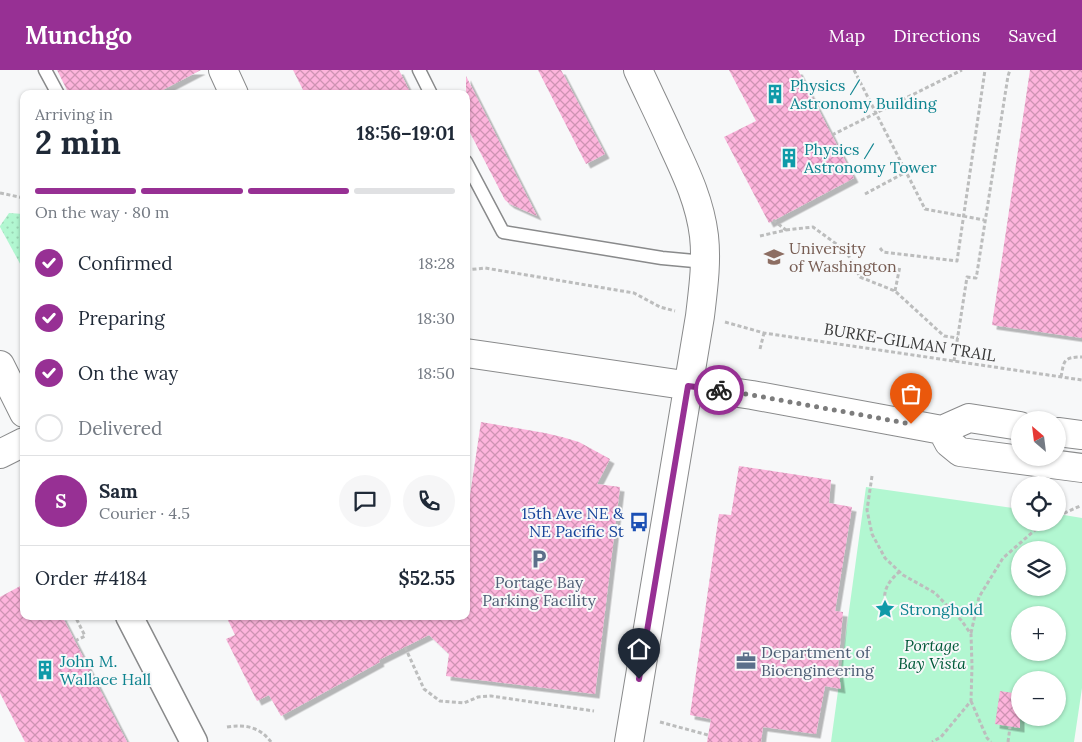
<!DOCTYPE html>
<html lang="en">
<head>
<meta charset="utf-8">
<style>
  body { margin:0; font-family:Lora,serif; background:#f6f6f7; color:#1f2937; height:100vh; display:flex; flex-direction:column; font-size:19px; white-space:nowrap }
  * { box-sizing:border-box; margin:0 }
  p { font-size:16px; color:#747a83 }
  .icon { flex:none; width:28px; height:28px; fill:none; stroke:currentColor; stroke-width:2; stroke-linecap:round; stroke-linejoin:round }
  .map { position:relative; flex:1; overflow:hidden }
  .panel { position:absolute; left:20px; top:20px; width:450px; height:530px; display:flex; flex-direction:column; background:#fff; border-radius:10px; box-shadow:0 1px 4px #0004 }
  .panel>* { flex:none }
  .needle { width:32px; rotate:332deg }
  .buttons { position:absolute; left:1011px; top:341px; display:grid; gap:10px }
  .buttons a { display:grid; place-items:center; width:55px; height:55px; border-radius:50%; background:#fff; box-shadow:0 1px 4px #0004; font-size:25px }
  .pin { position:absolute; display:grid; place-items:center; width:42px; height:42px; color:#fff; margin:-51px -21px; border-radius:50% 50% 50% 0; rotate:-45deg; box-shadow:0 0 5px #0007 }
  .pin .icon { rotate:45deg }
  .courier { position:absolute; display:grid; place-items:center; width:50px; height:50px; margin:-25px; border:4px solid #973094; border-radius:50%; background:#fff; color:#222; box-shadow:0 1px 6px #0007 }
  .summary em { font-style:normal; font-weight:700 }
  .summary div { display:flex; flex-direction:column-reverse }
  .summary { display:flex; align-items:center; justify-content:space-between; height:85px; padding:0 15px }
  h1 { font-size:32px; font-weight:700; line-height:38px }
  .bar { display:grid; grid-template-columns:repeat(4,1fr); gap:8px 5px; align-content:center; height:60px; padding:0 15px }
  .bar i { height:6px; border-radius:4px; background:#e0e1e3 }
  .bar .selected { background:#973094 }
  .bar p { grid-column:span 4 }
  .line { display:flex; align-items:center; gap:12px; padding:0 15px; border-top:1px solid #e0e1e3 }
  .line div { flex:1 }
  .round { display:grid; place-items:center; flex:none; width:52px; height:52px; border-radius:26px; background:#f6f6f7 }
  ol { padding:0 15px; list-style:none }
  li { display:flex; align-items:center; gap:15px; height:55px }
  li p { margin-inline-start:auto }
  li .icon { padding:5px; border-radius:50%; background:#973094; color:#fff; stroke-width:4 }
  li:last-child { color:#747a83 }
  li i { width:28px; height:28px; border:2px solid #e0e1e3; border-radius:50% }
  header { display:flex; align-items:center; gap:30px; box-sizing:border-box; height:70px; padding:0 25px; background:#973094; color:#fff }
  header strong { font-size:24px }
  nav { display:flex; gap:28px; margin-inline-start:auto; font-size:18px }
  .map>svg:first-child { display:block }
  .grass { fill:url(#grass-dots) }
  .green { fill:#b2f7d1; fill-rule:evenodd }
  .building { fill:url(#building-cross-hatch); filter:url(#shadow) }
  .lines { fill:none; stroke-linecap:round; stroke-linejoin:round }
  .lane-casing { stroke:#898a8b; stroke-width:15 }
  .street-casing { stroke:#898a8b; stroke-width:29 }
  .secondary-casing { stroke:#898a8b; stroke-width:30 }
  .path { stroke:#bcbdbd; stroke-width:3; stroke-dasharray:4 2.5; stroke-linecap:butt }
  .lane { stroke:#fff; stroke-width:12 }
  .street { stroke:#fff; stroke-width:26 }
  .secondary { stroke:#fff; stroke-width:28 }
  .done { stroke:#7c7c7c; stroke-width:5; stroke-dasharray:0 9 }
  .route { stroke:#973094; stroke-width:6 }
  .labels { text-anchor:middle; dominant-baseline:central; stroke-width:4; stroke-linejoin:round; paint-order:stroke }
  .culture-label { font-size:16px; fill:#0d838f; stroke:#f7f8f9; text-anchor:start }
  .education-label { font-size:16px; fill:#785e54; stroke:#f7f8f9; text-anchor:start }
  .street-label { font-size:16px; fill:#393939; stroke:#f7f8f9 }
  .transit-label { font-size:16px; fill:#164399; stroke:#f7f8f9; text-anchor:end }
  .service-label { font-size:16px; fill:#4e5e75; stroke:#f7f8f9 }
  .park-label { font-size:16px; font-style:italic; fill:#015939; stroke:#f7f8f9 }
</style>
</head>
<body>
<header>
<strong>Munchgo</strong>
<nav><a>Map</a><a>Directions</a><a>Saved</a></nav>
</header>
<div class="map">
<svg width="1082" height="672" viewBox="0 0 1082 672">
  <defs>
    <pattern id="grass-dots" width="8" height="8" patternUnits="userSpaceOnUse" patternTransform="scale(1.25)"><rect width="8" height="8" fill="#b2f7d1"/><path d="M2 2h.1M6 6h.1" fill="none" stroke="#9ad4b4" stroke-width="1.8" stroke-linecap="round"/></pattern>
    <pattern id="building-cross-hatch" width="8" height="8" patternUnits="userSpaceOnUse" patternTransform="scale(1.25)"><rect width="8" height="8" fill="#fdb4dc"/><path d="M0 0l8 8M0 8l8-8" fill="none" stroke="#ce93b3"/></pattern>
    <filter id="shadow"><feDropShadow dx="4.5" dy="4.5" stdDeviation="0" flood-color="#0004"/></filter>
  </defs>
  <rect width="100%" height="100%" fill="#f7f8f9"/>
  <path class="grass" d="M9 143 24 144V201L0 157V156Z"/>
  <path class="green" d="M866 417 1020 439V452H1058V444L1082 448V618L1074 672H831ZM1020 480H1058V518H1020ZM1020 545H1058V582H1020ZM1020 610H1058V648H1020Z"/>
  <path class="building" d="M57 0H201L155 24H69Z
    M293 0H399L411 24H305Z
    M538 0H561L605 84 586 94Z
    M729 0H798L854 108 769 153 724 67 756 51Z
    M1030 0H1082V268L992 255Z
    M466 6 537 146 510 134 505 130 466 55Z
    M481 352 545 363 562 367 579 372 610 389 597 414 620 417 595 624 446 606 449 584 429 565 379 590 380 592 281 646 269 625 257 631 226 569 235 565 226 546H466V452Z
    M739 396 831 410 829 433 852 437 835 541 843 542 838 597 841 619 825 616 816 664 763 657 761 672H707L711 649 690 645 719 444 731 445Z
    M24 514V546H62L127 672H25L0 623V527Z
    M1000 621 1020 624V658L995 654Z"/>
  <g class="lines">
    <defs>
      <path id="lane" d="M45 0 58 24
        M419 0 431 24
        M466 92 503 162 662 188 705 192"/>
      <path id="street" d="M129 546 194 672"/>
      <path id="secondary" d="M223 0 234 24
        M466 283 752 325 942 360 969 348 1020 356
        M0 295 24 343
        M942 360 949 373 960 382 1082 398
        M1058 362 1082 365
        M0 384 24 372
        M629 672 700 246C703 220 707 193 704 166 700 132 686 103 672 73 661 48 649 24 638 0"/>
    </defs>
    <use href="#lane" class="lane-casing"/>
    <use href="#street" class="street-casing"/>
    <use href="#secondary" class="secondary-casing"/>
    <path class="path" d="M854 0 925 139 984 150
      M832 65 962 0
      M0 123 24 128
      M865 124 906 102
      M786 160 813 157 846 181 860 207 895 221 944 266 958 268
      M760 166 786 160 773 150
      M880 178 883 182 957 191 985 0
      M466 200 485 198 634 223 660 237 675 241
      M895 221 900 196
      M725 252 764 263 1082 310
      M760 279 764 263
      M954 291 967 207 976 208 977 203 1008 6 1010 0
      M1061 307C1064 291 1063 287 1082 287
      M872 406 867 440 872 464 885 488 903 505 935 523 961 550 971 564 972 596 971 631 941 667 932 672
      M1058 446 1080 436
      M885 539C883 521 886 514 899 502
      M971 563 979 527 1003 488 1035 460 1047 452
      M75 571 85 566 75 546
      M405 577 424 619 440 631 464 633 478 627 491 626 594 641
      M971 631 987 668 991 672
      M660 652 708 665
      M227 657C245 654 260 657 271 672
      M1008 672 1010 657"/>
    <use href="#lane" class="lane"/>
    <use href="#street" class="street"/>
    <use href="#secondary" class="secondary"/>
  </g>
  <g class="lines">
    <path class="done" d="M719 320 752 325 911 354"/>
    <path class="route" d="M639 609 688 316 719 320"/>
  </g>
  <defs>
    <symbol id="building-bare" viewBox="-9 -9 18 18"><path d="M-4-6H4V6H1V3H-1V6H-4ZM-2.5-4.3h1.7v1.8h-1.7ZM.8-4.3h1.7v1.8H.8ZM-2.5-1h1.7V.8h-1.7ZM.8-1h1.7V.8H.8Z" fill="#0f9aa8" stroke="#f7f8f9" stroke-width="2.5" paint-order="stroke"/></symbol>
    <symbol id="university-bare" viewBox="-9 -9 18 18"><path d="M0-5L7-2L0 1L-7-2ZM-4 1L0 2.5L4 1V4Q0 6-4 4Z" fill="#8d6e63" stroke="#f7f8f9" stroke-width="2.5" paint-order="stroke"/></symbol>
    <symbol id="bus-bare" viewBox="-9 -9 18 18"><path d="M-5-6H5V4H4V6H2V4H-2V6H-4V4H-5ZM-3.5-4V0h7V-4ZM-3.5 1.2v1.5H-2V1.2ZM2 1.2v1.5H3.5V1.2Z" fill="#1a4fb4" stroke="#f7f8f9" stroke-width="2.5" paint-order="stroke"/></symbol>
    <symbol id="parking-bare" viewBox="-9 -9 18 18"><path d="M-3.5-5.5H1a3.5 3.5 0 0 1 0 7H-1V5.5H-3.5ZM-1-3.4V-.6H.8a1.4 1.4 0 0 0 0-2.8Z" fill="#5c6f8a" stroke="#f7f8f9" stroke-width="2.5" paint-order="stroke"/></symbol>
    <symbol id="sight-bare" viewBox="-9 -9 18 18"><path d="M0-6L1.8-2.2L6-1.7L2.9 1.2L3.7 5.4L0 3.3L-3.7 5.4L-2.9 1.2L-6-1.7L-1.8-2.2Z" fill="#0f9aa8" stroke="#f7f8f9" stroke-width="2.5" paint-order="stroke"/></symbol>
    <symbol id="office-bare" viewBox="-9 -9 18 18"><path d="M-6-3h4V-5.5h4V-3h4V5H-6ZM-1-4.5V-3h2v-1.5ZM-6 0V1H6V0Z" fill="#5c6f8a" stroke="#f7f8f9" stroke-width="2.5" paint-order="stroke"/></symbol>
  </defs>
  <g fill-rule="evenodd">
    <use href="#building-bare" x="761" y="10" width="28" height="28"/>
    <use href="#building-bare" x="775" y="74" width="28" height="28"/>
    <use href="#university-bare" x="760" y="173" width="28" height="28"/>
    <use href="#bus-bare" x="625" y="438" width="28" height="28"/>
    <use href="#parking-bare" x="525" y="475" width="28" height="28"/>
    <use href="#sight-bare" x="871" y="525" width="28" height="28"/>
    <use href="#office-bare" x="732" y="577" width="28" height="28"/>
    <use href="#building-bare" x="31" y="586" width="28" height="28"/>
  </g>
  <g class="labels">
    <g class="culture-label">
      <text x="790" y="15">Physics /<tspan x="790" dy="18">Astronomy Building</tspan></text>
      <text x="804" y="79">Physics /<tspan x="804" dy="18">Astronomy Tower</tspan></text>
      <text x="900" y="539">Stronghold</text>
      <text x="60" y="591">John M.<tspan x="60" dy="18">Wallace Hall</tspan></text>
    </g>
    <g class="education-label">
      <text x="789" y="178">University<tspan x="789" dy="18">of Washington</tspan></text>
    </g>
    <g class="street-label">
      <text transform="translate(910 272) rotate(9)">BURKE-GILMAN TRAIL</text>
    </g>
    <g class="transit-label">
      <text x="624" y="443">15th Ave NE &amp;<tspan x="624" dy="18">NE Pacific St</tspan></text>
    </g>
    <g class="service-label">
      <text x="539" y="512">Portage Bay<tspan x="539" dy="18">Parking Facility</tspan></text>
      <text x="761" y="582" text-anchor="start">Department of<tspan x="761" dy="18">Bioengineering</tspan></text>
    </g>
    <g class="park-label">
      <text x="932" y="575">Portage<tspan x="932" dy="18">Bay Vista</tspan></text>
    </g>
  </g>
</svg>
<div class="buttons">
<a><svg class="needle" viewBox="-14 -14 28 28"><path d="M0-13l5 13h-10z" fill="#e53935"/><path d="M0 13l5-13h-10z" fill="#747a83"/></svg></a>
<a><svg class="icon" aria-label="locate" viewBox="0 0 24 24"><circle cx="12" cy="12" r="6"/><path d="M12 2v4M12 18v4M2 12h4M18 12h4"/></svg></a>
<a><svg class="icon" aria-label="layers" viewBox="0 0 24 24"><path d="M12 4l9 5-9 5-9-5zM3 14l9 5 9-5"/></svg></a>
<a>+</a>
<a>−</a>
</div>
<div class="pin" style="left:911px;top:354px;background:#ea580c"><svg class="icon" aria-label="bag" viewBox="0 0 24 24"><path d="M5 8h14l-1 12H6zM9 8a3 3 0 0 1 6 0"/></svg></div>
<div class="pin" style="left:639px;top:609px;background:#1f2937"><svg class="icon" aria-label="home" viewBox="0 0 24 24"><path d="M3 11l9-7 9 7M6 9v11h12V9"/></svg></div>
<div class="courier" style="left:719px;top:320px"><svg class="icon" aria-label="bike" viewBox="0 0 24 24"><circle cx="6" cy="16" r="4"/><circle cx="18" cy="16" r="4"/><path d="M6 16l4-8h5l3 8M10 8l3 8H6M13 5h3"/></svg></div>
<section class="panel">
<div class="summary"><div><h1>2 min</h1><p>Arriving in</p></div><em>18:56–19:01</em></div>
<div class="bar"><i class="selected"></i><i class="selected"></i><i class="selected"></i><i></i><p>On the way · 80 m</p></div>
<ol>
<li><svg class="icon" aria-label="check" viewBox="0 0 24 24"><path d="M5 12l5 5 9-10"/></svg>Confirmed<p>18:28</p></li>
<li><svg class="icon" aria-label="check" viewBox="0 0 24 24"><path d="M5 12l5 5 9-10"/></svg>Preparing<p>18:30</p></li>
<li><svg class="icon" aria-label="check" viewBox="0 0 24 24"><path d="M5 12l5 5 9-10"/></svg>On the way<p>18:50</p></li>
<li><i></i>Delivered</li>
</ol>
<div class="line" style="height:90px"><b class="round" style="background:#973094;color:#fff">S</b><div><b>Sam</b><p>Courier · 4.5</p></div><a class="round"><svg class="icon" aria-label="chat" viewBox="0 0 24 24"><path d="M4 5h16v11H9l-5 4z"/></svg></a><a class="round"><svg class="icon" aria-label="phone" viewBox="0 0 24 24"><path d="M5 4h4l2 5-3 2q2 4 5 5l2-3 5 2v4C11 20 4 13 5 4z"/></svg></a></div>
<div class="line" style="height:65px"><div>Order #4184</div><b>$52.55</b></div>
</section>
</div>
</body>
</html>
